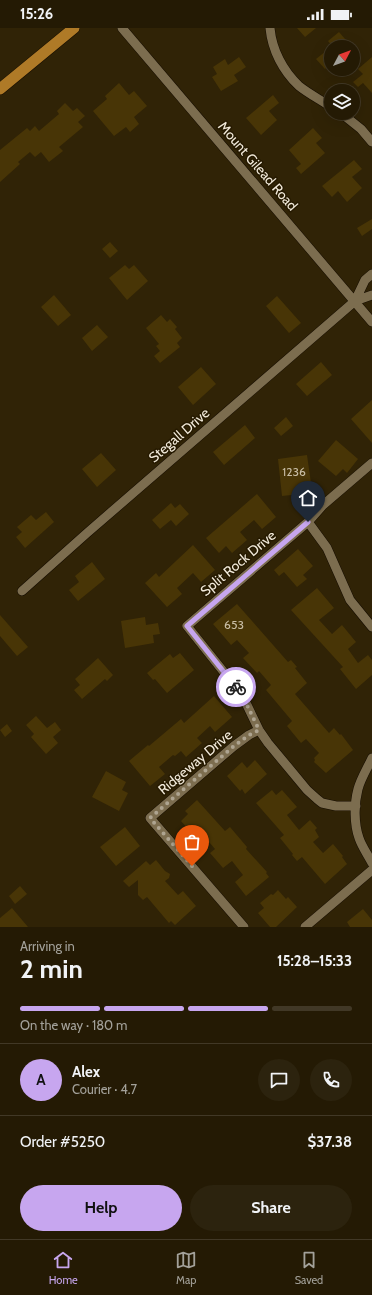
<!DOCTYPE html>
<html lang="en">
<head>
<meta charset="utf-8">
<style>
  body { margin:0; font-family:Cabin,sans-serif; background:#2c230e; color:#f1f3f6; height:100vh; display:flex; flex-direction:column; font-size:15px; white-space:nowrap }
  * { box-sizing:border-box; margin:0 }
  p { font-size:13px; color:#a3a19a }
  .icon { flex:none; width:22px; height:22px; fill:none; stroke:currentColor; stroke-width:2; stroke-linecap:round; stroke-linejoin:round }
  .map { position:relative; height:899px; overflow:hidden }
  .drawer { display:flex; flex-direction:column; background:#241a04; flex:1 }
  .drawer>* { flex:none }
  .needle { width:26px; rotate:49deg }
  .fabs { position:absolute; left:324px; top:12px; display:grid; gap:8px }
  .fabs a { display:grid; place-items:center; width:36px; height:36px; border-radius:50%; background:#241a04; box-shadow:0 4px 16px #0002,0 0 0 1px #413826; font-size:20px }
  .pin { position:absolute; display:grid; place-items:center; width:34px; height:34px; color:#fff; margin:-41px -17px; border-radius:50% 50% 50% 0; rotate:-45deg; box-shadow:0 0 4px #0007 }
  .pin .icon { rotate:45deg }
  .courier { position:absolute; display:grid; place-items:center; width:40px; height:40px; margin:-20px; border:3px solid #c7a6ef; border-radius:50%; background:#fff; color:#222; box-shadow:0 1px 5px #0007 }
  .summary em { font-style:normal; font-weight:800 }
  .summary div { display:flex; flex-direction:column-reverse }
  .summary { display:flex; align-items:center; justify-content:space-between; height:68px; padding:0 20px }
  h1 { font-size:26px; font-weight:800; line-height:30px }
  .bar { display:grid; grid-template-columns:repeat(4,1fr); gap:6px 4px; align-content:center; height:48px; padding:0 20px }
  .bar i { height:5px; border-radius:3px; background:#413826 }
  .bar .selected { background:#c7a6ef }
  .bar p { grid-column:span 4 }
  .line { display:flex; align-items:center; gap:10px; padding:0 20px; border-top:1px solid #413826 }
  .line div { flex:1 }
  .round { display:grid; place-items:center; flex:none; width:42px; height:42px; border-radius:21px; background:#2c230e }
  .button { display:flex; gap:8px; margin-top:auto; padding:8px 20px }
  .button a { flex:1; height:46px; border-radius:24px; background:#c7a6ef; color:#111; font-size:16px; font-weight:800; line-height:46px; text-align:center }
  .button a+a { background:#2c230e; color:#f1f3f6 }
  .status { display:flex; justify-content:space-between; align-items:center; height:28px; padding:0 20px; background:#241a04; direction:ltr }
  .status svg { height:11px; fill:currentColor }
  .menu { display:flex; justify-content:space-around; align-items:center; height:56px; border-top:1px solid #413826; background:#241a04; font-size:11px; color:#a3a19a }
  .menu a { display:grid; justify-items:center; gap:2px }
  .menu .selected { color:#c7a6ef }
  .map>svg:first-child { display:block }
  .building { fill:#483506 }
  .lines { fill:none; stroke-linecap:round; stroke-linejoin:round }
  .minor-casing { stroke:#160d00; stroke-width:10 }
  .major-casing { stroke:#160d00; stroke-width:12 }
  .minor { stroke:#7c6d4f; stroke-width:9 }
  .major { stroke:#af7a27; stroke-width:11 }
  .done { stroke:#aea490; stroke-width:4; stroke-dasharray:0 7.2 }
  .route { stroke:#c7a6ef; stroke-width:5 }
  .labels { text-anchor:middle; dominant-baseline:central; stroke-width:3; stroke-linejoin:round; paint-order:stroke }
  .number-label { font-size:12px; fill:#c8bda5 }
  .street-label { font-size:14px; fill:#f2eada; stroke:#261a00 }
</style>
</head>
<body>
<div class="status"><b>15:26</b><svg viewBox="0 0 49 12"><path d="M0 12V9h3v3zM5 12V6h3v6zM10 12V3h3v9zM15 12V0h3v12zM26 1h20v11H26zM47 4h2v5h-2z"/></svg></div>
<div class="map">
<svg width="372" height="899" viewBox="0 0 372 899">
  <rect width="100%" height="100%" fill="#302306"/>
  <path class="building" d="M297 0H316L305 9Z
    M339 4 352 19H333L328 13Z
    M331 19V35L325 41 316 31Z
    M239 29 246 39 234 47 238 53 221 63 212 49 217 46 213 39 225 31 228 37Z
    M372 29V65L363 55 358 59 353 54 363 46 358 41Z
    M119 55 129 67 134 63 147 78 134 89 139 96 130 104 126 99 114 108 93 83 107 71 105 68Z
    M273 67 279 75 269 83 277 92 261 107 246 90Z
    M65 75 73 83 77 80 85 88 78 94 83 99 59 119 63 123 49 134 41 124 35 129 30 124 18 134 20 136 0 154V122L27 100 30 103 35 98 39 103 59 86 57 83Z
    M313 100 322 110 316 115 325 125 301 146 296 140 301 136 289 122Z
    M354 132 362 141 352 149 362 160 347 174 338 163 332 169 322 158Z
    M372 191V201L362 208 357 200Z
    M110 214 118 223 110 230 102 221Z
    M125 237 129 241 134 237 148 253 127 272 109 250Z
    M54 267 71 287 58 298 41 279Z
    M277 268 301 295 289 305 266 278Z
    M161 287 167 294 170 291 177 299 175 301 182 310 177 315 180 319 160 335 154 328 160 323 156 318 159 316 146 300Z
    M97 297 108 309 92 323 82 310Z
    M321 334 332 347 307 368 296 356Z
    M201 339 216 356 193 377 178 359Z
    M372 372V415L351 391Z
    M286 389 293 398 281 408 274 400Z
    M245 397 255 410 224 437 213 424Z
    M336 412 358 431 347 445 343 441 336 448 318 433Z
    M101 425 116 442 97 459 82 441Z
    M307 427 311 455 300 456 301 466 282 468 278 431Z
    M257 466 276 489 262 501 254 492 240 504 247 512 232 525 226 518 219 525 206 510Z
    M171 475 175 480 180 476 189 486 176 498 171 492 160 501 152 492Z
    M46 484 54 494 25 520 16 509 22 504 17 499 31 487 36 492Z
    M193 517 215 542 201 554 193 545 177 560 182 566 167 579 145 555 156 545 159 549Z
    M298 521 313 538 303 547 307 551 297 559 284 544 279 548 274 542Z
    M92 534 105 551 78 573 69 562 79 554 75 548Z
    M317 560 334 580 319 592 332 606 342 597 356 614 348 621 358 635 368 627 372 632V647L356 661 340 641 343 639 291 582Z
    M237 576 288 634 291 632 297 639 295 640 307 655 295 666 329 705 334 700 340 707 341 706 353 722 326 745 314 734 315 732 314 730 319 725 306 711 301 715 287 698 292 693 266 662 271 657 259 643 257 645 243 630 249 625 237 612 231 617 213 596Z
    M0 587 28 619 17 628 0 608Z
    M145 589 146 597 158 595 160 606 153 607 154 615 125 620 121 593Z
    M180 625 194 642 167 665 155 651 153 652 147 645 170 626 173 630Z
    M98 630 113 647 107 653 105 651 82 671 74 662 80 657 75 651Z
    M214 668 232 689 215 704 210 698 197 710 202 715 186 729 181 723 175 728 173 727 159 739 165 746 150 758 129 733 148 717 149 718 181 691 184 695Z
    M36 688 47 700 55 694 61 702 53 709 58 715 46 726 31 709 34 706 26 697Z
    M7 696 12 703 5 709 0 702Z
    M255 732 267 746 245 766 242 761 240 763 227 748 242 734 247 740Z
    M106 743 126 754 122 762 128 765 119 783 92 769Z
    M272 762 276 767 282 762 297 779 287 787 299 802 310 792 317 800 315 802 319 809 313 814 323 825 333 816 343 828 342 829 347 836 325 856 302 829 297 833 292 827 293 826 280 810 284 807 256 775Z
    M197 772 225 803 230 799 247 819 246 821 267 844 266 845 269 849 246 868 235 854 243 847 232 833 223 840 210 825 215 821 202 806 197 811 181 793 188 786 185 783Z
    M125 799 140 818 116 838 100 819Z
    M156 832 165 843 170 846 169 850 165 853 178 867 183 863 196 878 175 897 171 893 169 895 147 869 143 872 138 867V852L129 859 123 853 146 833 150 837Z
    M20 858 27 866 15 876 9 868Z
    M278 862 286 871 288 869 297 879 276 899H270L258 885 264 880 260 875 271 866 273 867Z
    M12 880 28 899H0V890Z
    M363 881 372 892V899H350L347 894Z"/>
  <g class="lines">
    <defs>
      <path id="minor" d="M122 0 372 294
        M270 0C272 22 283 43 299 58 309 66 321 72 331 79
        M341 85 361 101 372 114
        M355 273 365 252 372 246
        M308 494 327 520 350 572 372 599
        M22 563 87 505 355 273 372 267
        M372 730C367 741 361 750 358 761 354 776 354 796 359 810 362 819 368 827 372 835
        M356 778H336L322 775 317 771 307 762 268 715 259 702 247 677 235 658 187 598 308 494 323 477 372 435
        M244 899 150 790 234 718 249 707 259 702
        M305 899 372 842"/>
      <path id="major" d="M0 61 74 0"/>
    </defs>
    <use href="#minor" class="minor-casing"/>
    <use href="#major" class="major-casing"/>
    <use href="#minor" class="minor"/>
    <use href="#major" class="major"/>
  </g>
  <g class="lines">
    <path class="done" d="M192 838 150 790 234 718 249 707 259 702 247 677 236 659"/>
    <path class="route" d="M236 659 187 598 308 494"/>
  </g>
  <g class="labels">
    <g class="number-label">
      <text x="294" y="443">1236</text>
      <text x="234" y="596">653</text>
    </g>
    <g class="street-label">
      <text transform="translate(258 138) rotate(49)">Mount Gilead Road</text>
      <text transform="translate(179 407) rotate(-41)">Stegall Drive</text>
      <text transform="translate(238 535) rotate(-40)">Split Rock Drive</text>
      <text transform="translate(195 734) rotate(-40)">Ridgeway Drive</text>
    </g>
  </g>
</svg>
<div class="fabs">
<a><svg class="needle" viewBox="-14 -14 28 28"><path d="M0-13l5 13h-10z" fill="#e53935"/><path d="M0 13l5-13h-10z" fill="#a3a19a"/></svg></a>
<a><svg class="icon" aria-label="layers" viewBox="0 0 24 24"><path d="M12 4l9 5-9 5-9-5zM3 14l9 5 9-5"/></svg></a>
</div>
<div class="pin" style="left:192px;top:838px;background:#ea580c"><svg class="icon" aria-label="bag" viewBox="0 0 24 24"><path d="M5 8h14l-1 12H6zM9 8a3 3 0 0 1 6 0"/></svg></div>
<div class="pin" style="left:308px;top:494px;background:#1f2937"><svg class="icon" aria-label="home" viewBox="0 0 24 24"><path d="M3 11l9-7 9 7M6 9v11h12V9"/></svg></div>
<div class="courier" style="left:236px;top:659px"><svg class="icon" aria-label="bike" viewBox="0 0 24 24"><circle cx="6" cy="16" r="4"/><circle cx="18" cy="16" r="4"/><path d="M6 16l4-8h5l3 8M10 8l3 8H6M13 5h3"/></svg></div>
</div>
<section class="drawer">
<div class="summary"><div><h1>2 min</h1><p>Arriving in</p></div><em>15:28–15:33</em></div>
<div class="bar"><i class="selected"></i><i class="selected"></i><i class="selected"></i><i></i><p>On the way · 180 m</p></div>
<div class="line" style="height:72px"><b class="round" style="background:#c7a6ef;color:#111">A</b><div><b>Alex</b><p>Courier · 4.7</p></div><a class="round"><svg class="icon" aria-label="chat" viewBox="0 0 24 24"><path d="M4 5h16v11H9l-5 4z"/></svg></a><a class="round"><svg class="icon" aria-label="phone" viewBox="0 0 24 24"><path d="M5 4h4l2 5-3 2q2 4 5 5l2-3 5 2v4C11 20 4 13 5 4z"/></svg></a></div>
<div class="line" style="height:52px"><div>Order #5250</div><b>$37.38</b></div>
<div class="button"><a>Help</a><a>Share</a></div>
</section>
<nav class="menu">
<a class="selected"><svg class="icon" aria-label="home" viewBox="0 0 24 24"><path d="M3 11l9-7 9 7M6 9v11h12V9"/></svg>Home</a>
<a><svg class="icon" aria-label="map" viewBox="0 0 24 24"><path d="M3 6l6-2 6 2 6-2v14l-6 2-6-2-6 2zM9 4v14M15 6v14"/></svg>Map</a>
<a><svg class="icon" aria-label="saved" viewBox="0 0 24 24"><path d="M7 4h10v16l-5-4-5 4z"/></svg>Saved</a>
</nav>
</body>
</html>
